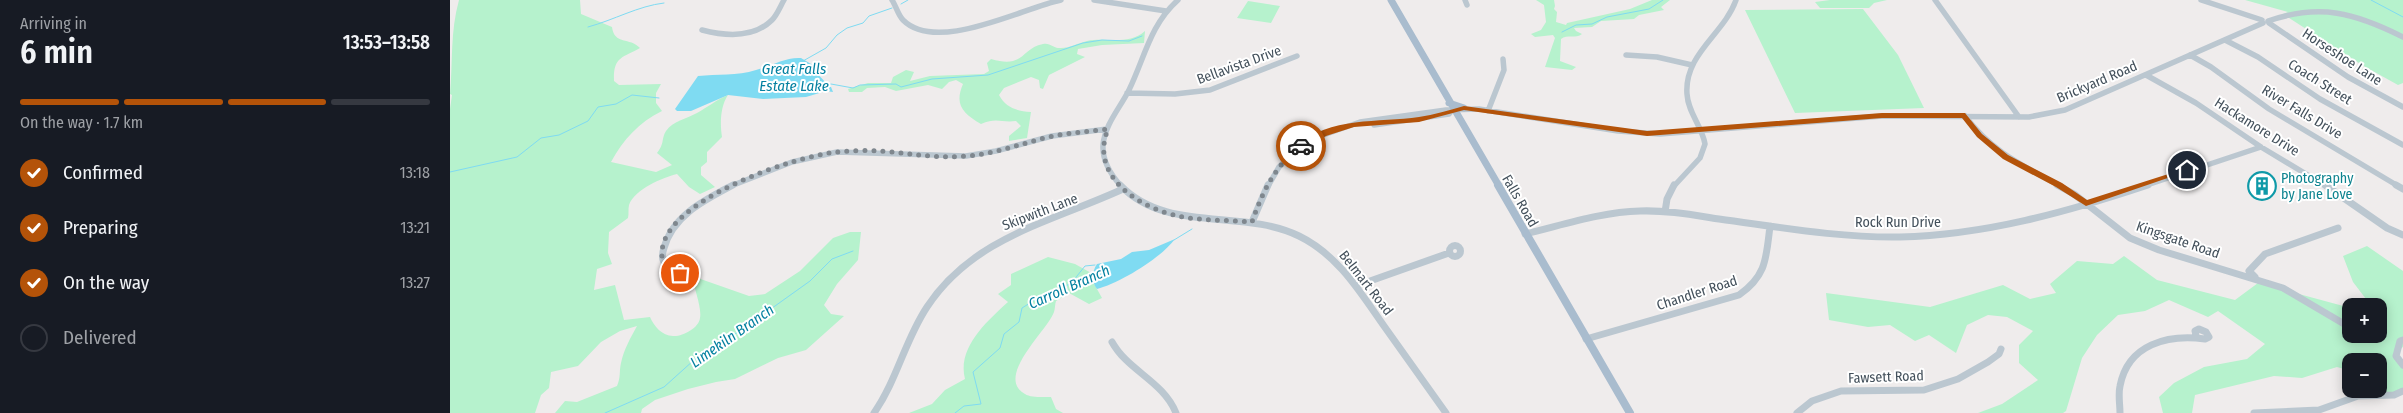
<!DOCTYPE html>
<html lang="en">
<head>
<meta charset="utf-8">
<style>
  body { margin:0; font-family:"Fira Sans Condensed",sans-serif; background:#20242c; color:#f1f3f6; height:100vh; display:flex; flex-direction:column; font-size:19px; white-space:nowrap }
  * { box-sizing:border-box; margin:0 }
  p { font-size:16px; color:#9ea1a6 }
  .icon { flex:none; width:28px; height:28px; fill:none; stroke:currentColor; stroke-width:2; stroke-linecap:round; stroke-linejoin:round }
  .map { position:relative; flex:1; overflow:hidden }
  .sheet { display:flex; flex-direction:column; background:#171b24; width:450px }
  .sheet>* { flex:none }
  .buttons { position:absolute; left:1892px; top:298px; display:grid; gap:10px }
  .buttons a { display:grid; place-items:center; width:45px; height:45px; border-radius:10px; background:#171b24; box-shadow:0 2px 12px #0003; font-size:25px }
  .pin { position:absolute; display:grid; place-items:center; width:42px; height:42px; color:#fff; margin:-21px; border:2px solid #fff; border-radius:50%; box-shadow:0 1px 5px #0007 }
  .courier { position:absolute; display:grid; place-items:center; width:50px; height:50px; margin:-25px; border:4px solid #b45309; border-radius:50%; background:#fff; color:#222; box-shadow:0 1px 6px #0007 }
  .summary em { font-style:normal; font-weight:600 }
  .summary div { display:flex; flex-direction:column-reverse }
  .summary { display:flex; align-items:center; justify-content:space-between; height:85px; padding:0 20px }
  h1 { font-size:32px; font-weight:600; line-height:38px }
  .bar { display:grid; grid-template-columns:repeat(4,1fr); gap:8px 5px; align-content:center; height:60px; padding:0 20px }
  .bar i { height:6px; border-radius:4px; background:#363941 }
  .bar .current { background:#b45309 }
  .bar p { grid-column:span 4 }
  ol { padding:0 20px; list-style:none }
  li { display:flex; align-items:center; gap:15px; height:55px }
  li p { margin-inline-start:auto }
  li .icon { padding:5px; border-radius:50%; background:#b45309; color:#fff; stroke-width:4 }
  li:last-child { color:#9ea1a6 }
  li i { width:28px; height:28px; border:2px solid #363941; border-radius:50% }
  main { display:flex; flex:1; min-height:0 }
  .map>svg:first-child { display:block }
  .green { fill:#b6f2cd; fill-rule:evenodd }
  .water { fill:#7fdbf2 }
  .lines { fill:none; stroke-linecap:round; stroke-linejoin:round }
  .stream { stroke:#7fdbf2; stroke-width:1 }
  .minor-far1 { stroke:#bbc7d0; stroke-width:5.5 }
  .minor { stroke:#bbc7d0; stroke-width:7 }
  .major-far1 { stroke:#a9bcce; stroke-width:7 }
  .major { stroke:#a9bcce; stroke-width:8 }
  .route { fill:#b45309 }
  .done { stroke:#7f878e; stroke-width:5; stroke-dasharray:0 9 }
  .labels { text-anchor:middle; dominant-baseline:central; stroke-width:4; stroke-linejoin:round; paint-order:stroke }
  .street-label { font-size:14px; fill:#43505b; stroke:#fff }
  .culture-label { font-size:14px; fill:#0d838f; stroke:#fff; text-anchor:start }
  .water-label { font-size:15px; font-style:italic; fill:#0380a0; stroke:#fff }
</style>
</head>
<body>
<main>
<section class="sheet">
<div class="summary"><div><h1>6 min</h1><p>Arriving in</p></div><em>13:53–13:58</em></div>
<div class="bar"><i class="current"></i><i class="current"></i><i class="current"></i><i></i><p>On the way · 1.7 km</p></div>
<ol>
<li><svg class="icon" aria-label="check" viewBox="0 0 24 24"><path d="M5 12l5 5 9-10"/></svg>Confirmed<p>13:18</p></li>
<li><svg class="icon" aria-label="check" viewBox="0 0 24 24"><path d="M5 12l5 5 9-10"/></svg>Preparing<p>13:21</p></li>
<li><svg class="icon" aria-label="check" viewBox="0 0 24 24"><path d="M5 12l5 5 9-10"/></svg>On the way<p>13:27</p></li>
<li><i></i>Delivered</li>
</ol>
</section>
<div class="map">
<svg width="1953" height="413" viewBox="0 0 1953 413">
  <rect width="100%" height="100%" fill="#efecec"/>
  <path class="green" d="M9 0H130L131 14 162 27C164 45 180 37 190 48 172 58 163 57 164 81L169 85 211 84 206 93V103L212 111C189 122 173 140 161 162L206 172 222 165 207 153C215 143 211 139 216 131 223 121 236 119 247 113 258 107 266 100 278 95 270 107 270 124 272 137L257 152V162L251 167V175L265 187 250 194 239 187 227 174C212 178 185 189 179 205 178 209 179 214 178 218L159 232 158 253 162 264 147 269 144 290 165 285 174 320 200 317C204 326 212 336 223 336 232 337 249 328 250 318 252 308 244 288 242 276L299 296 315 294 350 271 383 238 400 232H411L408 260 387 284 374 305 381 314 394 316 356 350 328 358 285 379 266 382 238 389 205 400 192 409 191 413H105L115 401 127 402 167 386C171 377 169 371 171 363 174 349 181 337 187 326L170 331 151 342 128 366 101 372 99 388 91 395 85 413H0V109L2 95 0 94C3 62 0 32 9 0Z
    M1086 0H1104L1105 6 1104 9 1107 12 1106 22 1116 25 1117 23 1180 9 1202 0H1220L1211 7 1214 10 1189 15 1184 19 1151 21 1142 27 1124 28 1126 31 1132 34C1126 39 1117 34 1111 39L1110 61 1126 67 1122 70 1095 67 1105 38 1103 35 1085 37 1081 34 1091 30 1096 22 1094 5Z
    M1380 0H1437L1424 3 1419 8H1370L1365 2Z
    M1795 0H1953V83L1948 85 1912 65 1833 14 1838 12Z
    M798 1 830 6 821 23 787 18Z
    M1413 9 1448 55 1474 108 1345 113 1295 10Z
    M695 31 694 43 652 45 628 49 627 54 635 57 599 75 593 89 590 88 589 80 581 77 554 88 549 95C556 108 567 111 581 112L577 138 559 141V136L571 126 566 121C551 123 547 117 531 124 513 113 504 105 513 84L506 80 499 82 492 89 478 85 446 91 435 87 417 88 412 92H399L398 89 418 83H441L443 77 456 70 464 72 460 81 480 76 534 74 539 71 537 63 541 59C575 69 571 48 593 44 600 42 604 49 611 48 620 48 628 43 637 41 657 37 678 46 695 31Z
    M1917 246 1953 271V347L1943 354 1953 365V388L1946 393 1917 392 1914 389H1929V361H1901V376L1894 369 1887 367 1852 378 1824 376 1745 395 1742 413H1713L1709 397 1724 383 1754 367 1797 359 1815 344 1768 311 1758 317 1719 300 1695 311 1668 315 1647 335 1632 358 1616 411 1613 413H1528L1552 404 1588 380 1569 363V345L1583 331 1557 317 1538 315 1517 325 1506 353 1479 335 1465 341 1440 325 1418 327 1379 320 1376 293 1480 307 1553 285 1580 299 1606 293 1600 284 1627 261 1663 264 1674 256 1707 280 1785 300 1808 283 1897 307 1916 299 1903 282 1893 256ZM1901 306H1929V334H1901Z
    M598 257 625 264 643 274 642 280 652 298 639 304 619 293 606 301C605 304 605 309 604 312 598 330 544 377 575 394 581 398 594 397 601 397L606 409 613 413H459L482 404 495 390 515 379C507 348 536 322 558 302L548 294 561 285V274Z"/>
  <path class="water" d="M351 58 366 67 364 70 377 84 373 87H381L383 92 376 91 356 97 313 99 278 95 241 111H227L225 109 248 76C267 74 287 76 306 70 322 66 335 57 351 58Z
    M725 239C711 258 670 283 647 289 641 282 642 271 647 264L671 259 682 252 699 250Z"/>
  <g class="lines">
    <path class="stream" d="M1921 0 1953 17
      M451 4 458 0
      M138 27C164 20 188 6 214 3
      M1112 32 1126 25 1142 24 1157 17 1199 9 1213 0
      M353 61 376 48 387 35 397 28 413 23 419 16 442 8
      M373 86 381 84 403 88 410 85 446 84 451 87 482 79 538 75 633 43 652 40 679 41 692 36
      M0 172 67 157 91 138 109 135 138 121 148 107 166 104 182 95 209 98
      M724 240 742 229
      M623 281 635 266 645 265
      M155 413 214 387 254 351 290 331 360 281 382 259 403 251
      M505 413 514 406 531 404 523 372 550 348 554 334 569 322 572 308 588 298 603 297 615 291 617 285 644 278"/>
    <path class="minor-far1" d="M442 0C446 6 448 15 453 20 487 54 572 8 611 0
      M644 0 716 11
      M1015 0 1017 5
      M1485 0 1569 117
      M1751 0 1812 20
      M1818 21C1870 3 1905 13 1953 37
      M1819 23 1898 77 1953 107
      M252 30C275 36 303 39 322 20 327 15 330 7 334 0
      M1775 40 1808 57 1870 99 1953 145
      M1176 55 1207 57 1242 65
      M1740 55 1761 67 1819 109 1948 186
      M1696 75 1746 103 1811 147 1876 186
      M677 93 725 94 760 90 847 56
      M1038 111 1054 70 1053 59
      M1515 116C1542 152 1572 165 1610 186
      M924 125 999 114 1003 109
      M281 186 342 162 387 152 516 156 546 151 602 136 657 129
      M671 186C661 175 652 162 653 145 655 124 670 108 679 90 695 57 700 25 728 0
      M818 186 829 167 844 152 865 138 910 122 996 110 1029 109 1168 131 1210 134 1432 116 1579 117 1615 110 1813 23
      M1224 186 1250 158 1255 144C1252 126 1238 113 1237 94 1234 54 1274 34 1286 0
      M1694 186 1811 147"/>
    <path class="minor" d="M670 185C717 234 792 208 849 236 888 255 910 292 934 326 955 355 975 384 996 413
      M1607 185 1624 194 1680 238 1709 250 1833 288 1901 328
      M1875 185 1937 228 1953 235
      M1946 185 1953 189
      M1215 212 1217 199 1224 185
      M802 222 818 185
      M1075 234C1113 225 1151 212 1190 211 1216 210 1243 215 1269 219 1329 227 1389 238 1450 237 1535 235 1617 212 1698 185
      M999.5 251a5.5 5.5 0 1 1 11 0a5.5 5.5 0 1 1-11 0Z
      M230 273C217 269 209 262 214 248 223 215 255 200 283 185
      M1805 277 1799 271 1815 254 1888 228
      M906 286 999 253
      M1136 339 1289 295C1317 275 1316 258 1320 226
      M1953 340 1950 341 1946 356 1953 365
      M662 342C678 371 713 381 726 413
      M424 413C447 380 455 340 477 307 523 237 601 222 673 189
      M1347 413 1362 401 1391 391 1474 390 1508 379 1538 362 1549 354 1551 349
      M1670 413C1670 404 1668 395 1670 386 1678 344 1718 334 1755 339L1759 337 1756 332 1749 329 1745 331 1746 335
      M1804 413 1869 410 1908 396 1944 395 1953 391"/>
    <path class="major-far1" d="M941 0 1049 186
      M999 103 1014 108"/>
    <path class="major" d="M1048 185 1180 413"/>
  </g>
  <path class="route" d="M1014 106 1197 131 1432 113H1515L1532 134 1558 155 1612 183 1637 200 1734 169 1741 170 1636 206 1606 187 1553 159 1527 137 1512 118H1432L1197 136 1014 110 969 122 904 127 876 136 854 148 848 146C878 116 930 123 969 117 984 115 999 110 1014 106Z"/>
  <g class="lines">
    <path class="done" d="M230 273C219 270 211 266 212 253 212 201 344 156 387 152 401 151 416 150 429 151 459 153 486 159 516 156 543 154 568 145 594 138 615 133 636 132 658 129 638 178 693 210 733 217 756 221 779 220 802 222 812 193 825 165 851 146"/>
  </g>
  <defs>
    <symbol id="building-ring" viewBox="-11 -11 22 22"><circle r="9.5" fill="#fff" stroke="#0f9aa8" stroke-width="1.5"/><path d="M-4-6H4V6H1V3H-1V6H-4ZM-2.5-4.3h1.7v1.8h-1.7ZM.8-4.3h1.7v1.8H.8ZM-2.5-1h1.7V.8h-1.7ZM.8-1h1.7V.8H.8Z" fill="#0f9aa8"/></symbol>
  </defs>
  <g fill-rule="evenodd">
    <use href="#building-ring" x="1796" y="170" width="32" height="32"/>
  </g>
  <g class="labels">
    <g class="street-label">
      <text transform="translate(1892 57) rotate(33)">Horseshoe Lane</text>
      <text transform="translate(789 65) rotate(-20)">Bellavista Drive</text>
      <text transform="translate(1647 82) rotate(-23)">Brickyard Road</text>
      <text transform="translate(1870 82) rotate(32)">Coach Street</text>
      <text transform="translate(1852 112) rotate(31)">River Falls Drive</text>
      <text transform="translate(1807 127) rotate(32)">Hackamore Drive</text>
      <text transform="translate(1070 201) rotate(60)">Falls Road</text>
      <text transform="translate(590 212) rotate(-21)">Skipwith Lane</text>
      <text x="1448" y="222">Rock Run Drive</text>
      <text transform="translate(1728 240) rotate(19)">Kingsgate Road</text>
      <text transform="translate(916 283) rotate(52)">Belmart Road</text>
      <text transform="translate(1247 293) rotate(-18)">Chandler Road</text>
      <text transform="translate(1436 377) rotate(-2)">Fawsett Road</text>
    </g>
    <g class="culture-label">
      <text x="1831" y="178">Photography<tspan x="1831" dy="16">by Jane Love</tspan></text>
    </g>
    <g class="water-label">
      <text x="344" y="69">Great Falls<tspan x="344" dy="17">Estate Lake</tspan></text>
      <text transform="translate(619 287) rotate(-24)">Carroll Branch</text>
      <text transform="translate(282 336) rotate(-35)">Limekiln Branch</text>
    </g>
  </g>
</svg>
<div class="buttons">
<a>+</a>
<a>−</a>
</div>
<div class="pin" style="left:230px;top:273px;background:#ea580c"><svg class="icon" aria-label="bag" viewBox="0 0 24 24"><path d="M5 8h14l-1 12H6zM9 8a3 3 0 0 1 6 0"/></svg></div>
<div class="pin" style="left:1737px;top:170px;background:#1f2937"><svg class="icon" aria-label="home" viewBox="0 0 24 24"><path d="M3 11l9-7 9 7M6 9v11h12V9"/></svg></div>
<div class="courier" style="left:851px;top:146px"><svg class="icon" aria-label="car" viewBox="0 0 24 24"><path d="M5 17H2v-5l4-1 3-4h7l3 4 3 1v5h-3M9 17h6M6 11h13"/><circle cx="7" cy="17" r="2"/><circle cx="17" cy="17" r="2"/></svg></div>
</div>
</main>
</body>
</html>
